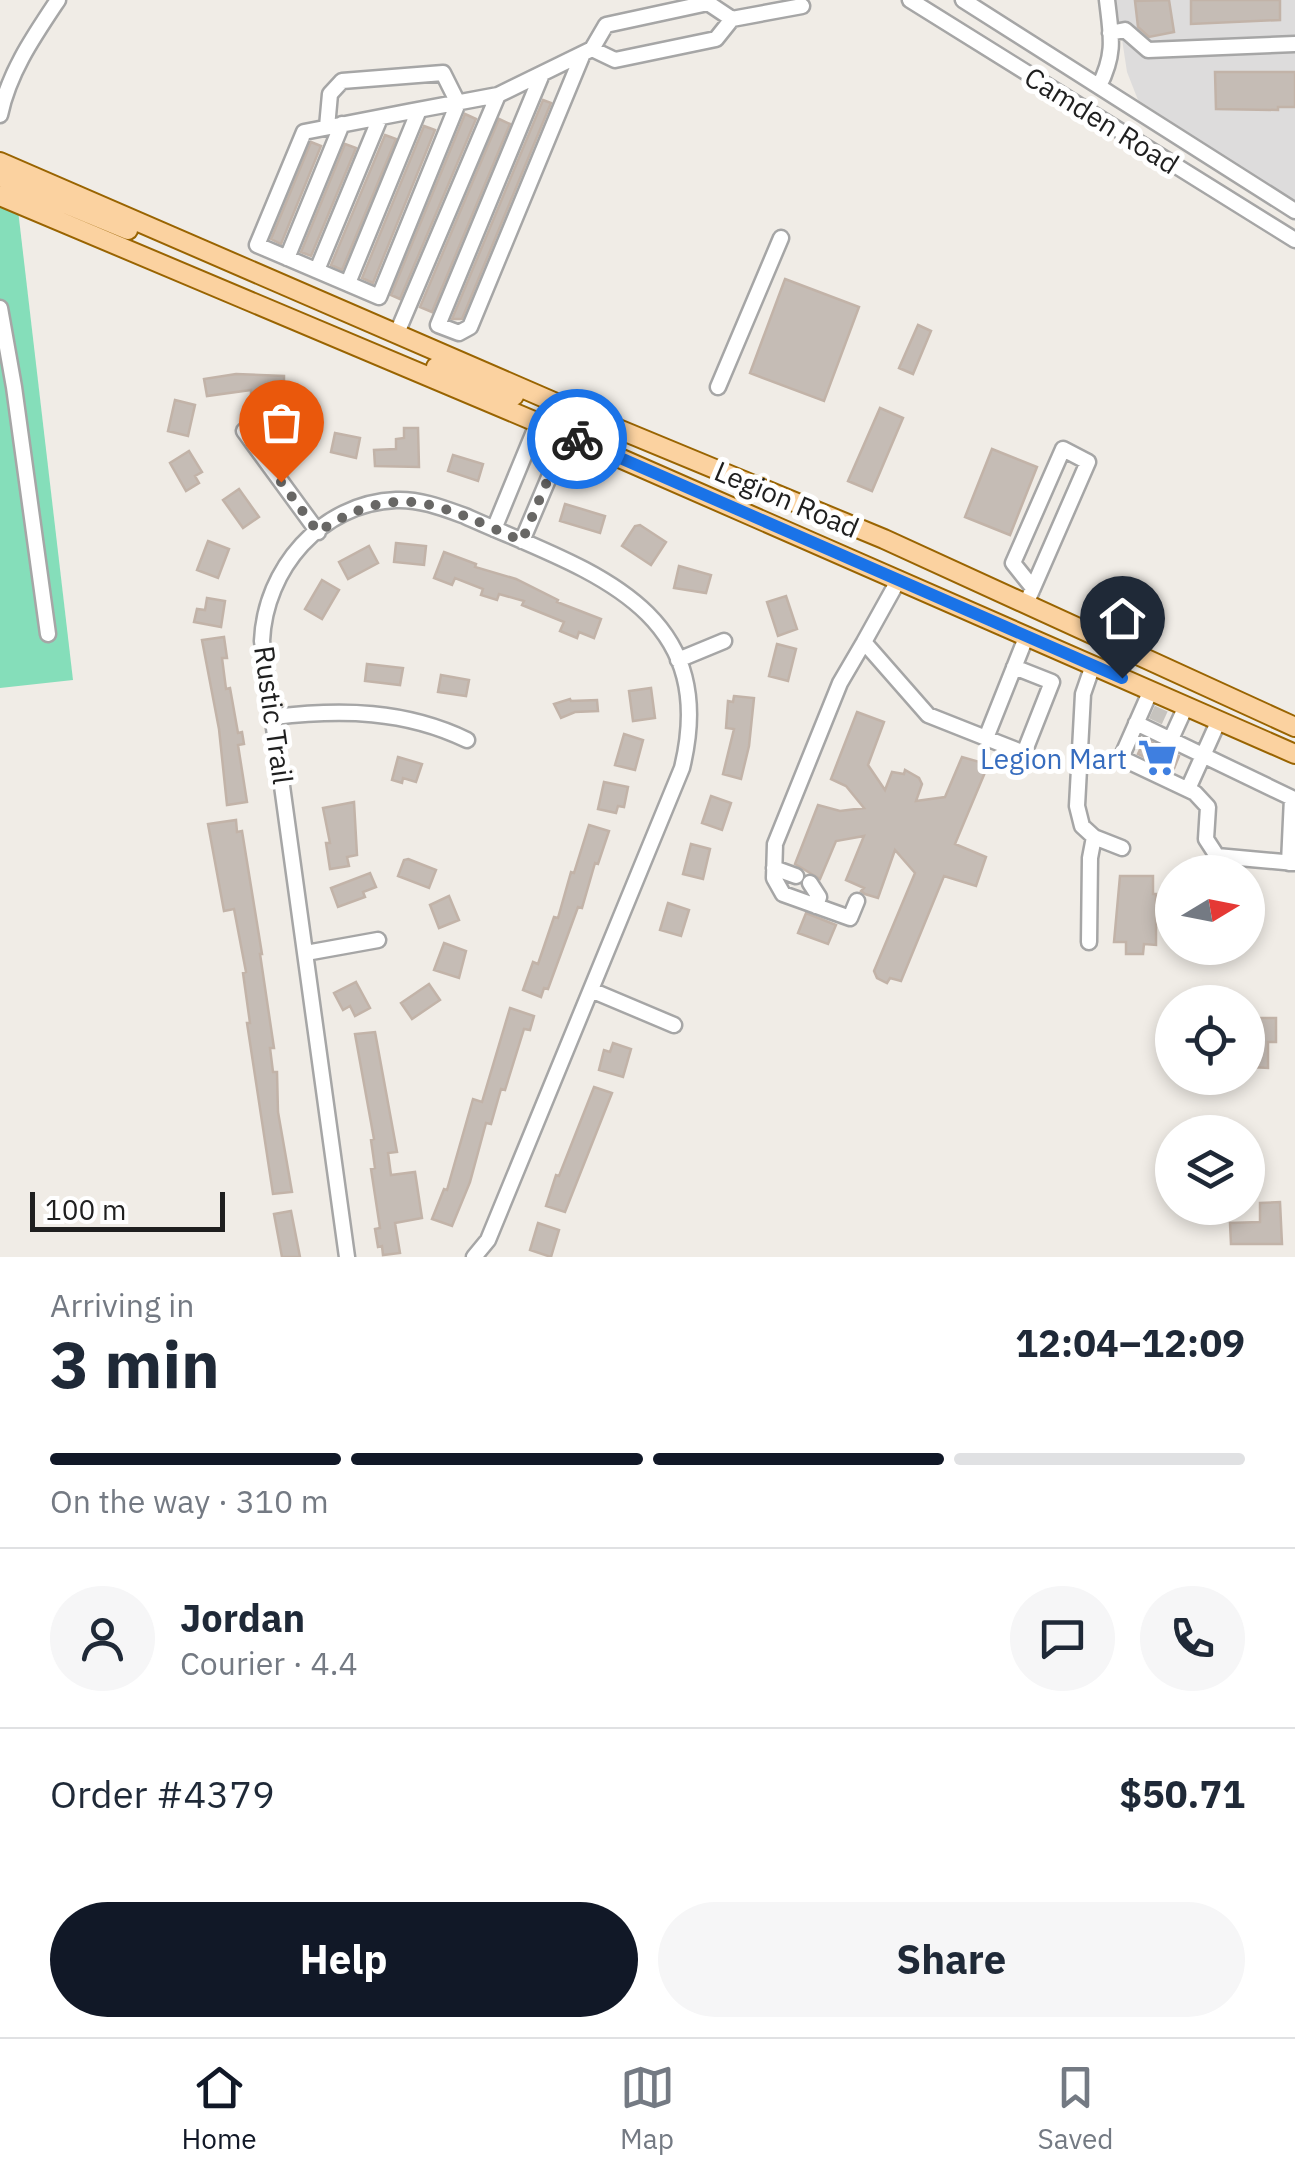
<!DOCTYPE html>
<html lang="en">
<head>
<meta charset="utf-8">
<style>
  body { margin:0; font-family:"IBM Plex Sans",sans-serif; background:#f6f6f7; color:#1f2937; height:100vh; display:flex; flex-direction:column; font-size:38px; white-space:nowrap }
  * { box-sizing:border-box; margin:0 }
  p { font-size:32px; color:#747a83 }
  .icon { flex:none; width:55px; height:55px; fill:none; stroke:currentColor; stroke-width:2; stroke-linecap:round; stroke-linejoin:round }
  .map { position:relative; height:1257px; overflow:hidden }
  .sheet { display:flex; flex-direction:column; background:#fff; flex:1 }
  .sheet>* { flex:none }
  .needle { width:65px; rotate:80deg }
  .buttons { position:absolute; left:1155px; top:855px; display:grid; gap:20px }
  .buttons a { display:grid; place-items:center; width:110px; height:110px; border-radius:50%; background:#fff; box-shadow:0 5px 15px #0003; font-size:50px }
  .scale { position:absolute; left:30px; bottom:25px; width:195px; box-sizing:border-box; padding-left:10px; border:5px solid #1f1f1f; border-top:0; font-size:28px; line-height:35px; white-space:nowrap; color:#1f1f1f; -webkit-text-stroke:8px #fff; paint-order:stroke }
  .pin { position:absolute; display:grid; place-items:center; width:85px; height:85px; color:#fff; margin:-102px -42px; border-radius:50% 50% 50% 0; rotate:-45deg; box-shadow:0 0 10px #0007 }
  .pin .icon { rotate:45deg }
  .courier { position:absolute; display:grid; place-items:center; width:100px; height:100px; margin:-50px; border:8px solid #1a73e8; border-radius:50%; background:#fff; color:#222; box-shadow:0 2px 12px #0007 }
  .headline em { font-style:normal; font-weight:800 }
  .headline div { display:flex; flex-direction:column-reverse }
  .headline { display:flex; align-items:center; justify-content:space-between; height:170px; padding:0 50px }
  h1 { font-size:65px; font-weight:800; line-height:75px }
  .bar { display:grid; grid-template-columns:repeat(4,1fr); gap:15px 10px; align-content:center; height:120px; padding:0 50px }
  .bar i { height:12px; border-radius:8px; background:#e0e1e3 }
  .bar .selected { background:#111827 }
  .bar p { grid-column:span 4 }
  .line { display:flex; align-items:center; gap:25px; padding:0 50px; border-top:2px solid #e0e1e3 }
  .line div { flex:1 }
  .round { display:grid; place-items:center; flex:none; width:105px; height:105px; border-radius:52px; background:#f6f6f7 }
  .cta { display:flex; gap:20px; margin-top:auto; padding:20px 50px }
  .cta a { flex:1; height:115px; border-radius:60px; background:#111827; color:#fff; font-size:40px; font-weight:800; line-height:115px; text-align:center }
  .cta a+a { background:#f6f6f7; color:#1f2937 }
  .menu { display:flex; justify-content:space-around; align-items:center; height:140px; border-top:2px solid #e0e1e3; background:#fff; font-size:28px; color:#747a83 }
  .menu a { display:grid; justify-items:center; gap:5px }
  .menu .selected { color:#111827 }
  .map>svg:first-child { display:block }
  .residential { fill:#dddcdc }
  .pitch { fill:#85deba }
  .building { fill:#c5bcb5; stroke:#c2b3a8; stroke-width:2.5 }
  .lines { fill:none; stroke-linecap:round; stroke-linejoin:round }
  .minor-tunnel { stroke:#c6c3be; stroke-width:14; stroke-dasharray:14 7; stroke-linecap:butt }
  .minor-casing { stroke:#a6a6a6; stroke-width:19 }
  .major-casing { stroke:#996401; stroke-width:22 }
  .minor { stroke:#fff; stroke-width:14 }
  .major { stroke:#fbd2a0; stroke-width:18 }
  .done { stroke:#686765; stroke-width:10; stroke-dasharray:0 18 }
  .route { stroke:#1a73e8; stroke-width:12 }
  .labels { text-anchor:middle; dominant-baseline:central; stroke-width:10; stroke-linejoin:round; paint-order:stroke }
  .street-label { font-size:28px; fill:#1f1f1f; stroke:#fff }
  .shop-label { font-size:28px; fill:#366cbe; stroke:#fff; text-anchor:end }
</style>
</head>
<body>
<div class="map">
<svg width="1295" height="1257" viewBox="0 0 1295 1257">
  <rect width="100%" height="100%" fill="#f0ece6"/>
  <path class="residential" d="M1116 0H1295V202L1138 100 1127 72Z"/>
  <path class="pitch" d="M0 203 18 210 73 680 0 688Z"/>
  <path class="building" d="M1169 0 1174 32 1149 37 1138 27 1135 1Z
    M1191 0H1280V20L1191 24Z
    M1215 72H1295V107H1278V110L1216 109Z
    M543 100 551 103 462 319H452Z
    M465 114 476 119 400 299 391 295Z
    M499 119 510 124 432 312 420 307Z
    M424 126 435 130 373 283 362 278Z
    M385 135 396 139 342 270 331 265Z
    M311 142 321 146 281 244 271 239Z
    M345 144 356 148 311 256 301 252Z
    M785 279 859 307 824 401 750 373Z
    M918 325 931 331 913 374 899 368Z
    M236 374 284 376V394H251V390L207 396 204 379Z
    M304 396 320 424 303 434 287 406Z
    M175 400 195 405 188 436 168 431Z
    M880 408 903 418 872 491 848 481Z
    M404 428H418L419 467 375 466 374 450 396 449V439L404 438Z
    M335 433 360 438 356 458 331 452Z
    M992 449 1037 467 1010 535 965 517Z
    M189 451 202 472 195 476 199 483 186 491 170 463Z
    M453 455 483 464 478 481 448 471Z
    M239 489 259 517 243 528 223 500Z
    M565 504 605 516 600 533 560 521Z
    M640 525 666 542 651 565 622 546 635 526Z
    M208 541 229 549 218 578 197 570Z
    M396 543 426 546 424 565 394 562Z
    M369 546 378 563 348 579 339 562Z
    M444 552 476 564 475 567 516 579 558 600 557 602 601 619 594 638 579 632 577 638 560 631 564 622 522 605 524 601 499 594 497 600 481 595 483 589 455 578 452 585 434 578Z
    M679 566 711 575 706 593 674 588Z
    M322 580 339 590 322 619 305 609Z
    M786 596 797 629 778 636 767 602Z
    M207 598 225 601 221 627 194 622 197 609 205 610Z
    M224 637 227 658H222L226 689 230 688 238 733 242 732 244 744 238 745 247 802 227 805 219 729 202 640Z
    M777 644 796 649 788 681 769 676Z
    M367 664 403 668 400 685 365 681Z
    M441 675 469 680 466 696 438 692Z
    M651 688 655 718 633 721 629 691Z
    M734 696 754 698 749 746 741 779 723 774 734 729 726 728 728 701 733 702Z
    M570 699 571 701 597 700 598 711 575 712 561 718 554 704Z
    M857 712 884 722 868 765 885 790 892 772 904 774 905 770 919 778 922 784 916 801 945 797 962 757 983 763 986 770 955 844 986 857 976 886 944 876 901 981 890 978 887 983 877 978 874 971 915 873 895 850 878 898 865 894 861 891 864 888 846 880 864 836 836 841 820 879 795 864 818 805 840 811 864 808 846 786 831 779Z
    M624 734 643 740 635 770 615 765Z
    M1145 739 1179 756 1173 771 1138 754Z
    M398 757 422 764 416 782 403 778 402 783 392 780Z
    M604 782 628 787 624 807 618 806 616 813 598 809Z
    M711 796 731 803 722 830 702 823Z
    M354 802 357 855 347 857 349 866 330 869 326 843H330L323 808Z
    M236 820 237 832 242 831 262 954H260L274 1048H270L273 1072H277L278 1112 292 1192 273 1194 247 1023H250L243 973 246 972 234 909 224 911 208 824Z
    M589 825 609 831 598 864 595 863 582 908 578 907 548 989 544 988 541 997 523 990 533 962 538 964 554 917 558 918 571 872 574 873Z
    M691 844 710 849 703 879 683 874Z
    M408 859 436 870 429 888 398 876 404 860Z
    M370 873 376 887 363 892 365 897 338 907 331 888Z
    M1120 876H1153V894H1156V945L1144 944 1143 954H1126V942H1114Z
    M449 896 459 920 439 928 430 905Z
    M668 903 689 910 681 936 660 930Z
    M806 913 836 925 828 944 798 933Z
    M444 943 466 951 459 978 434 970Z
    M356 982 370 1008 355 1016 350 1006 343 1010 334 993Z
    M429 984 440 1000 412 1019 401 1003Z
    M510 1008 534 1016 530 1030 524 1029 505 1090 501 1089 491 1124 486 1123 470 1182 452 1226 432 1219 444 1189 447 1190 473 1099 482 1102Z
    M1253 1018H1276V1042H1268V1068L1251 1067V1056H1248V1044H1253Z
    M375 1032 397 1152 388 1153 391 1175 415 1172 422 1218 395 1223 400 1253 383 1255 382 1246 378 1247 375 1229 380 1228 371 1169 375 1168 371 1140 374 1139 355 1034Z
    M613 1043 631 1049 623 1077 599 1070 604 1050 610 1052Z
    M594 1087 612 1093 565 1212 546 1206 556 1175 559 1176Z
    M1280 1202 1282 1244H1231L1230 1223 1260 1222V1203Z
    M291 1211 300 1257H282L274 1214Z
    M538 1223 559 1230 551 1257 530 1250Z"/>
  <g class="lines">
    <path class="minor-tunnel" d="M1152 712 1165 718"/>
    <defs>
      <path id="minor" d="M910 0 1295 240
        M963 0 1295 211
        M732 19 802 6
        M1110 33 1125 30 1148 50 1295 44
        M542 74 438 325 459 333 470 327 582 56
        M1099 86C1116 53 1111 35 1107 0
        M498 95 592 49 606 25 708 3 732 19 716 39 615 60 592 49
        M0 115C9 72 34 36 58 0
        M327 127 330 94 342 81 443 73 458 103 379 297 257 245 304 132C369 119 433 107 498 95L397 333
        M287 258 342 124
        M317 270 380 118
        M348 283 419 110
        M0 308 14 387 48 634
        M718 387 781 238
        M244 431 318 532
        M494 529 538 422
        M522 541 567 435
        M899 579 864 642 928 715 986 738
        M1026 604 1088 462 1063 449 1013 563 1033 588
        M678 660 724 641
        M1093 665 1083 694 1077 806 1082 826 1094 837 1122 848
        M1014 667 1052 682 1024 753 986 738 1027 635
        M1151 690 1121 758 1195 793 1208 807 1206 839 1217 856 1295 863
        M274 717C341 709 405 710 467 740
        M1136 723 1292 798 1289 863
        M1171 739 1186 706
        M1188 789 1219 720
        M774 868 796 876
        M810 883 819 897 816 906
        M857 901 850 918 783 894 774 878 775 844 840 683 864 642
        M1089 942 1090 858 1094 837
        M306 953 378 940
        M591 990 674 1025
        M347 1257 262 641C265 569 321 503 396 500 420 499 443 508 465 516 582 569 722 604 682 768L488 1240 474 1257"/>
      <path id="major" d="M0 162 570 409 884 539 1295 727
        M0 177 128 230
        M0 196 567 435 1295 754
        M436 367 514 396"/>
    </defs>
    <use href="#minor" class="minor-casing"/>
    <use href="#major" class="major-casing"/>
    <use href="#minor" class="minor"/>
    <use href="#major" class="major"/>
  </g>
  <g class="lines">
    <path class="done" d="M281 482 318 532C400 478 441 506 522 541L567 434 577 439"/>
    <path class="route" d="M577 439 1122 678"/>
  </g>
  <defs>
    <symbol id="supermarket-bare" viewBox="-9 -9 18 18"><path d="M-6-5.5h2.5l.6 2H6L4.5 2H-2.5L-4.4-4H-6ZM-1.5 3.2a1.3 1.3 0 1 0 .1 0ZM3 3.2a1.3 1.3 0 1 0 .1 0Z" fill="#3f7fe0" stroke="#fff" stroke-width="2.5" paint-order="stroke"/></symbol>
  </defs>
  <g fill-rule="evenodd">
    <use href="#supermarket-bare" x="1130" y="730" width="55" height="55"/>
  </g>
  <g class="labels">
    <g class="street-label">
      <text transform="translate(1102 120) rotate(32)">Camden Road</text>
      <text transform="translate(787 499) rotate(23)">Legion Road</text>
      <text transform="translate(274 715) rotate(82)">Rustic Trail</text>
    </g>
    <g class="shop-label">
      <text x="1127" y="758">Legion Mart</text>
    </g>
  </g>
</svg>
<div class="buttons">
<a><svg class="needle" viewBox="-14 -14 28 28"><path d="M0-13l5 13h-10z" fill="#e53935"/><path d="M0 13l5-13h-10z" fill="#747a83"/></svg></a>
<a><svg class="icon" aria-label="locate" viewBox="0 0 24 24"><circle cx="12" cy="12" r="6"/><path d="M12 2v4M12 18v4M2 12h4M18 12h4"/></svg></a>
<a><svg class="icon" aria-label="layers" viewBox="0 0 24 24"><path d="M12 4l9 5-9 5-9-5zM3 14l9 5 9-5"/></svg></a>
</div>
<div class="scale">100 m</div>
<div class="pin" style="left:281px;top:482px;background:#ea580c"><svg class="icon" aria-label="bag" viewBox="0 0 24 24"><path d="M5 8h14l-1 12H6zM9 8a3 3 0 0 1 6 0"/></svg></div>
<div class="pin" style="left:1122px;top:678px;background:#1f2937"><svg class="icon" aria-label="home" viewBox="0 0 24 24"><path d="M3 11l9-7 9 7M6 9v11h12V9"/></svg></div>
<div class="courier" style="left:577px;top:439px"><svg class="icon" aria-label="bike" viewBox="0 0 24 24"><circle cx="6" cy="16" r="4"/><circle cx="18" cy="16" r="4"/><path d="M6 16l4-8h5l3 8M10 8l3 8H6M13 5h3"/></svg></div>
</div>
<section class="sheet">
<div class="headline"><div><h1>3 min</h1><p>Arriving in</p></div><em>12:04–12:09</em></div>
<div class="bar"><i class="selected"></i><i class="selected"></i><i class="selected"></i><i></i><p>On the way · 310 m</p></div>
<div class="line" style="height:180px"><a class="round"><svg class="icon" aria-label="person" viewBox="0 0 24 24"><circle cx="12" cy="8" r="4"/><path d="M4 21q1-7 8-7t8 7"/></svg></a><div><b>Jordan</b><p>Courier · 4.4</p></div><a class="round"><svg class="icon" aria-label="chat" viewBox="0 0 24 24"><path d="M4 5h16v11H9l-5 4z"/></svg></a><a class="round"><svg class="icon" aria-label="phone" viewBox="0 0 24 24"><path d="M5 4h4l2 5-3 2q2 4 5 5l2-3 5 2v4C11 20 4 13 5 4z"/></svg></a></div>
<div class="line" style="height:130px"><div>Order #4379</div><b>$50.71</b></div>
<div class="cta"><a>Help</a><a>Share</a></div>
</section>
<nav class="menu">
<a class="selected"><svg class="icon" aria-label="home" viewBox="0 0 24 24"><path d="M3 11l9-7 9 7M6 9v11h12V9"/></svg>Home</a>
<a><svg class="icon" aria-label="map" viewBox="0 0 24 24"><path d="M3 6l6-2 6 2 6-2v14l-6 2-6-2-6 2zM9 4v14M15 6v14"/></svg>Map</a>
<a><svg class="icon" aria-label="saved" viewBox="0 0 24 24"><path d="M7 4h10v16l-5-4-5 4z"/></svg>Saved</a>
</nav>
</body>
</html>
